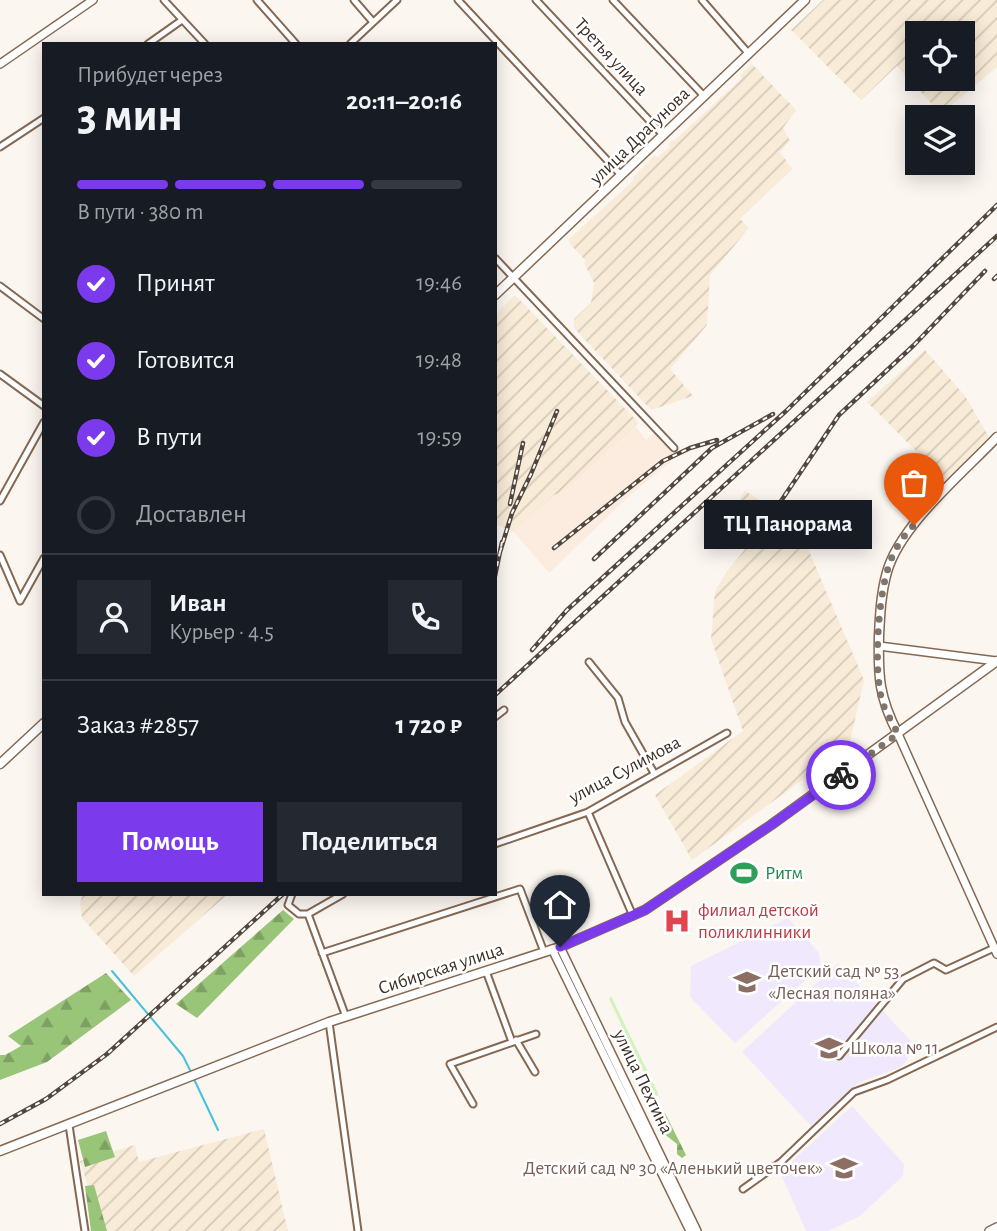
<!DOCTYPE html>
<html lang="ru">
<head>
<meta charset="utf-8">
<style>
  body { margin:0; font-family:"Alegreya Sans",sans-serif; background:#242831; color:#f1f3f6; height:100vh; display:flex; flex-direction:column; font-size:26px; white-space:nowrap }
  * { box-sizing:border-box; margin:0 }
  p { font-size:23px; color:#9ea1a6 }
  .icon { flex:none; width:38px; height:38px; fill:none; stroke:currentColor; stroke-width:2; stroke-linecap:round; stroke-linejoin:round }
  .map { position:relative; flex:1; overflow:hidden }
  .side { position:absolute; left:42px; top:42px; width:455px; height:854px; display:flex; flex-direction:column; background:#171b24; border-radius:0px; box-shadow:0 4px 18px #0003 }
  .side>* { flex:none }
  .buttons { position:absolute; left:905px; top:21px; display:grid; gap:14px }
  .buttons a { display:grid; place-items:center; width:70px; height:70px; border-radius:0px; background:#171b24; box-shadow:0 4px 18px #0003; font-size:35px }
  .pin { position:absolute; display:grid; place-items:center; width:60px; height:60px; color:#fff; margin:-72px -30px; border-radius:50% 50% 50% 0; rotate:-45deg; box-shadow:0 0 7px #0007 }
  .pin .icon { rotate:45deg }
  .courier { position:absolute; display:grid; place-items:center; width:70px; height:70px; margin:-35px; border:5px solid #7c3aed; border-radius:50%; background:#fff; color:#222; box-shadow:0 2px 9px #0007 }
  .bubble { position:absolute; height:49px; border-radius:0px; background:#171b24; box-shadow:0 4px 18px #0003; font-size:23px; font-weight:600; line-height:49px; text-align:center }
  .head em { font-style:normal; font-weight:600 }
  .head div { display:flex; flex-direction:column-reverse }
  .head { display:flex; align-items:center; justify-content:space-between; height:119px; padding:0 35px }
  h1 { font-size:46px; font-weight:600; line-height:52px }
  .bar { display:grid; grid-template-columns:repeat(4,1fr); gap:10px 7px; align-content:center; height:84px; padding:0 35px }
  .bar i { height:9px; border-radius:5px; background:#363941 }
  .bar .selected { background:#7c3aed }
  .bar p { grid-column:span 4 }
  .line { display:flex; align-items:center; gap:18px; padding:0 35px; border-top:2px solid #363941 }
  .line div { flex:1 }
  .round { display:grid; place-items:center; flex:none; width:74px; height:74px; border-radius:0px; background:#242831 }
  ol { padding:0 35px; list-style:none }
  li { display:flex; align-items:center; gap:21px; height:77px }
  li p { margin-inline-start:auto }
  li .icon { padding:7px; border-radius:50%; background:#7c3aed; color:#fff; stroke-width:4 }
  li:last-child { color:#9ea1a6 }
  li i { width:38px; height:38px; border:4px solid #363941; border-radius:50% }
  .primary-button { display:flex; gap:14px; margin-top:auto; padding:14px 35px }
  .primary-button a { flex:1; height:80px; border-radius:0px; background:#7c3aed; color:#fff; font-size:28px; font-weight:600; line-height:80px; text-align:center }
  .primary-button a+a { background:#242831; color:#f1f3f6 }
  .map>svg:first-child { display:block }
  .built { fill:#fcece0 }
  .industrial { fill:url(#industrial-furrows); fill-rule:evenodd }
  .education { fill:#f0e9fe }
  .grass { fill:#d3f2be }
  .forest { fill:url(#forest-firs) }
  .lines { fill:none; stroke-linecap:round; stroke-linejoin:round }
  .stream { stroke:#45c2db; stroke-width:2 }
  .minor-casing { stroke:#846852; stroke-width:9 }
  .tertiary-casing { stroke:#846852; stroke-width:10 }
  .secondary-casing { stroke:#846852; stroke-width:11 }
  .minor { stroke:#fff; stroke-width:5 }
  .tertiary { stroke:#fff; stroke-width:7 }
  .secondary { stroke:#fff; stroke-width:8 }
  .rail-casing { stroke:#52473d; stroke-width:4.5 }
  .rail { stroke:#fff; stroke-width:2; stroke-dasharray:5; stroke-linecap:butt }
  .done { stroke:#7f756d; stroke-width:7; stroke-dasharray:0 12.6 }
  .route { stroke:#7c3aed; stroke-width:9 }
  .labels { text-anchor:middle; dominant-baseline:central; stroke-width:5; stroke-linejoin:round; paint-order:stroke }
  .street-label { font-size:19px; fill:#3c3026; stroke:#fff }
  .leisure-label { font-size:19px; fill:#27864d; stroke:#fff; text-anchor:start }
  .health-label { font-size:19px; fill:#be3a42; stroke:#fff; text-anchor:start }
  .education-label { font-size:19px; fill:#785e54; stroke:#fff; text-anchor:start }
</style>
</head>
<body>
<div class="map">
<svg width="997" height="1231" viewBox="0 0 997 1231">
  <defs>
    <pattern id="industrial-furrows" width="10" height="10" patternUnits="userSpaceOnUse" patternTransform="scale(1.75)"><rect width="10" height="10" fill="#f8ebd7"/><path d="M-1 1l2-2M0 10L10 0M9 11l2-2" fill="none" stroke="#d6cab8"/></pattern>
    <pattern id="forest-firs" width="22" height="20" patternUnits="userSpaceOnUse" patternTransform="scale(1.75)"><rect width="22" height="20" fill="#99c579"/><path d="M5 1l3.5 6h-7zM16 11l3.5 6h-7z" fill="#7ea063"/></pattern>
  </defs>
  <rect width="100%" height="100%" fill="#fcf6f1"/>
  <path class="built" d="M635 426 646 440 655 432 676 457 627 498 549 573 514 532 554 495 564 492Z"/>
  <path class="industrial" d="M823 0H997V67L941 114 897 66 861 100 791 30ZM962 33V79H917V33Z
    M752 64 796 110 783 128 790 141 780 152 792 169 740 219 749 228 710 275 707 325 670 369 693 396 651 410 574 328V319L591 303 594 283 584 263 586 261 570 244 569 239 633 181V177L654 156 658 157 670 147 668 144 672 140 674 141 742 78 740 75Z
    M515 295 639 423 564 492 554 495 514 532 495 524V315Z
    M925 350 965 396 989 437 946 481 867 402Z
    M745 491 797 523 864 680 849 746 692 860 655 795 743 731 711 639 715 591 727 571 752 541 729 515Z
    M83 894H228L134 976 82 918 80 903Z
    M264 1129 288 1231H102L80 1161 135 1145 139 1162Z"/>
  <path class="education" d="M788 918 819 953 821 966 735 1043 690 997 691 966Z
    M838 963 913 1043 907 1061 899 1068 858 1083 811 1126 742 1052Z
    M852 1106 904 1164 903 1176 860 1216 828 1231H806L780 1172Z"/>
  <path class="grass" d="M611 996 658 1093V1096L655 1095 609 999Z"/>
  <path class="forest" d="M283 910 294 919 197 1018 176 1004Z
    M106 973 131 1000 47 1062 0 1080V1055H5L21 1046 8 1036Z
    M665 1113 686 1155 682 1158 677 1154V1144L662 1132 666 1129 661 1116Z
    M106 1131 115 1157 85 1167 78 1140Z
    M94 1185 107 1231H91L85 1186Z"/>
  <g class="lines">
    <path class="stream" d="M112 971 183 1056 191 1072
      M193 1077 218 1130"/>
    <defs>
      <path id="minor" d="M164 0 205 44
        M257 0 296 44
        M354 0 373 22
        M458 0 621 175
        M536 0 663 135
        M613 0 704 96
        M702 0 749 54
        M148 44 182 20
        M350 44 397 0
        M0 147 44 118
        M495 258 674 448
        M0 286 44 319
        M0 374 44 406
        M0 501 44 422
        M0 555 20 601
        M20 601 44 558
        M589 662 618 698 625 722 654 773
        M495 717 504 710
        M588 812 633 916
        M495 844 588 812 727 733
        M292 894 288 905 299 914H308
        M308 914 346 1017
        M308 914 343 894
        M322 953 520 889 544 952
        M486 971 512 1042
        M329 1022 358 1231
        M516 1040 535 1072
        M839 1056 903 979 934 963 946 970 994 948
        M473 1104 450 1064 536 1034
        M69 1125 85 1231
        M743 1189 781 1162 854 1092 887 1080 997 1027"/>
      <path id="tertiary" d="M0 64 93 0
        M879 646 996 661
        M898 734 997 954
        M560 947 697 1231
        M552 949 690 1231
        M989 1231 997 1227"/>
      <path id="secondary" d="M495 295 805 0
        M898 734C879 697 878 677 879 636 880 615 881 593 887 572 900 525 963 473 997 437
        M0 764 44 723
        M0 1151 329 1022 560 947 645 910 771 825 997 661"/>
    </defs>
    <use href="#minor" class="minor-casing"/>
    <use href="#tertiary" class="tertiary-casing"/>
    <use href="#secondary" class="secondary-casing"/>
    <use href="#minor" class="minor"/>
    <use href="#tertiary" class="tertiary"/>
    <use href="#secondary" class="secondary"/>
    <defs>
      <path id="rail" d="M994 279 997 276
        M510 504 523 443
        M779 504 839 415 914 345 985 271
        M554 548 663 461 690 448 717 440
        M500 552 512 513 531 474 557 411
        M594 559 712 448 773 414
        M495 576 502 542
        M532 650 567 610 786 411 997 205
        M495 695 997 236
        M0 1124 46 1099 107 1054 283 894"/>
    </defs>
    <use href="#rail" class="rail-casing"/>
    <use href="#rail" class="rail"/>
  </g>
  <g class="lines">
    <path class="done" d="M841 775 898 734C893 724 887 714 883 704 873 675 878 602 887 572 891 555 901 538 914 525"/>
    <path class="route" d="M560 947 645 910 771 825 841 775"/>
  </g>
  <defs>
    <symbol id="stadium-bare" viewBox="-9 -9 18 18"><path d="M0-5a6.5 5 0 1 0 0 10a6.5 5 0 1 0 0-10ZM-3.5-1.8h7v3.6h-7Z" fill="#2e9e5b" stroke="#fff" stroke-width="2.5" paint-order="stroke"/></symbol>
    <symbol id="hospital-bare" viewBox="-9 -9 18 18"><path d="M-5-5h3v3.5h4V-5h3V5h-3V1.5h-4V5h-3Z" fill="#e0444e" stroke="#fff" stroke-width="2.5" paint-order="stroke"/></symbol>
    <symbol id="school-bare" viewBox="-9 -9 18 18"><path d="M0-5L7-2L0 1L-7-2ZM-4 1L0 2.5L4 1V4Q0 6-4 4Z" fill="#8d6e63" stroke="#fff" stroke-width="2.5" paint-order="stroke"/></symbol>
  </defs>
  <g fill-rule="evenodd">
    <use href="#stadium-bare" x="725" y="854" width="38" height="38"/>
    <use href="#hospital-bare" x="658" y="902" width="38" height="38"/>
    <use href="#school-bare" x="728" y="963" width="38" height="38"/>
    <use href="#school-bare" x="810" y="1029" width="38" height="38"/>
    <use href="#school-bare" x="825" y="1149" width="38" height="38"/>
  </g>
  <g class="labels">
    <g class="street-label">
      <text transform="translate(611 57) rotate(47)">Третья улица</text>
      <text transform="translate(640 136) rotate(-44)">улица Драгунова</text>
      <text transform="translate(625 770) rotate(-28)">улица Сулимова</text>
      <text transform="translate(441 969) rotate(-18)">Сибирская улица</text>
      <text transform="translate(643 1082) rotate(64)">улица Пехтина</text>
    </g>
    <g class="leisure-label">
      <text x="765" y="873">Ритм</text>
    </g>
    <g class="health-label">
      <text x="698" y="910">филиал детской<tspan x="698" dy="22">поликлинники</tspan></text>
    </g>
    <g class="education-label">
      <text x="768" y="971">Детский сад № 53<tspan x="768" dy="22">«Лесная поляна»</tspan></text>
      <text x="850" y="1048">Школа № 11</text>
      <text x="823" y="1168" text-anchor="end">Детский сад № 30 «Аленький цветочек»</text>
    </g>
  </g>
</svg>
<div class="buttons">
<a><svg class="icon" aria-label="locate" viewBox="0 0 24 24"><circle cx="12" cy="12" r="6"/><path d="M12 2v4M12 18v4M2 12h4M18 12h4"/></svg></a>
<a><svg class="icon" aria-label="layers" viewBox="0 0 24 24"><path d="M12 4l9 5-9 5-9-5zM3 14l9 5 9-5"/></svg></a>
</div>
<div class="pin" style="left:914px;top:525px;background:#ea580c"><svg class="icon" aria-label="bag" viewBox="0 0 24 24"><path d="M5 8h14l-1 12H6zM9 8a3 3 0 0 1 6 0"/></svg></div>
<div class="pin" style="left:560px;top:947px;background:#1f2937"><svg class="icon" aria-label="home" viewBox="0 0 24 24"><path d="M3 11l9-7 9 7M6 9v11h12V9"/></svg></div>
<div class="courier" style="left:841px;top:775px"><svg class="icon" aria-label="bike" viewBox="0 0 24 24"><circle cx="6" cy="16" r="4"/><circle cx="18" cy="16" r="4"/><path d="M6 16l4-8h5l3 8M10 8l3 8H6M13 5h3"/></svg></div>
<div class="bubble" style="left:704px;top:500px;width:168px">ТЦ Панорама</div>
<section class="side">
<div class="head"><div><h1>3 мин</h1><p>Прибудет через</p></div><em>20:11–20:16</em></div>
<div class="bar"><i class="selected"></i><i class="selected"></i><i class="selected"></i><i></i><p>В пути · 380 m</p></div>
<ol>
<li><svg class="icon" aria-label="check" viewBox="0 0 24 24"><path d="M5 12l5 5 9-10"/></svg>Принят<p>19:46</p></li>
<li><svg class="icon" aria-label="check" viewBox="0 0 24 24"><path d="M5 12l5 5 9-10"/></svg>Готовится<p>19:48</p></li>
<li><svg class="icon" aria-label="check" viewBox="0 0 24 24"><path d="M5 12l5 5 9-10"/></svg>В пути<p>19:59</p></li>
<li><i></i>Доставлен</li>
</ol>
<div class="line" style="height:126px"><a class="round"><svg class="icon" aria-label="person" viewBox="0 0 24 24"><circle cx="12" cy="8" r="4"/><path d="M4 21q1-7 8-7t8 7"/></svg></a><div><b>Иван</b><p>Курьер · 4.5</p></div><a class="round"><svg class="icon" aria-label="phone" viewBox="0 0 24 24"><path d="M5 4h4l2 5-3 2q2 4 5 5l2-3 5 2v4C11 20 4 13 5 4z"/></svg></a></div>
<div class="line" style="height:91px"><div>Заказ #2857</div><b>1 720 ₽</b></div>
<div class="primary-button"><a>Помощь</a><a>Поделиться</a></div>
</section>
</div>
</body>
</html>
